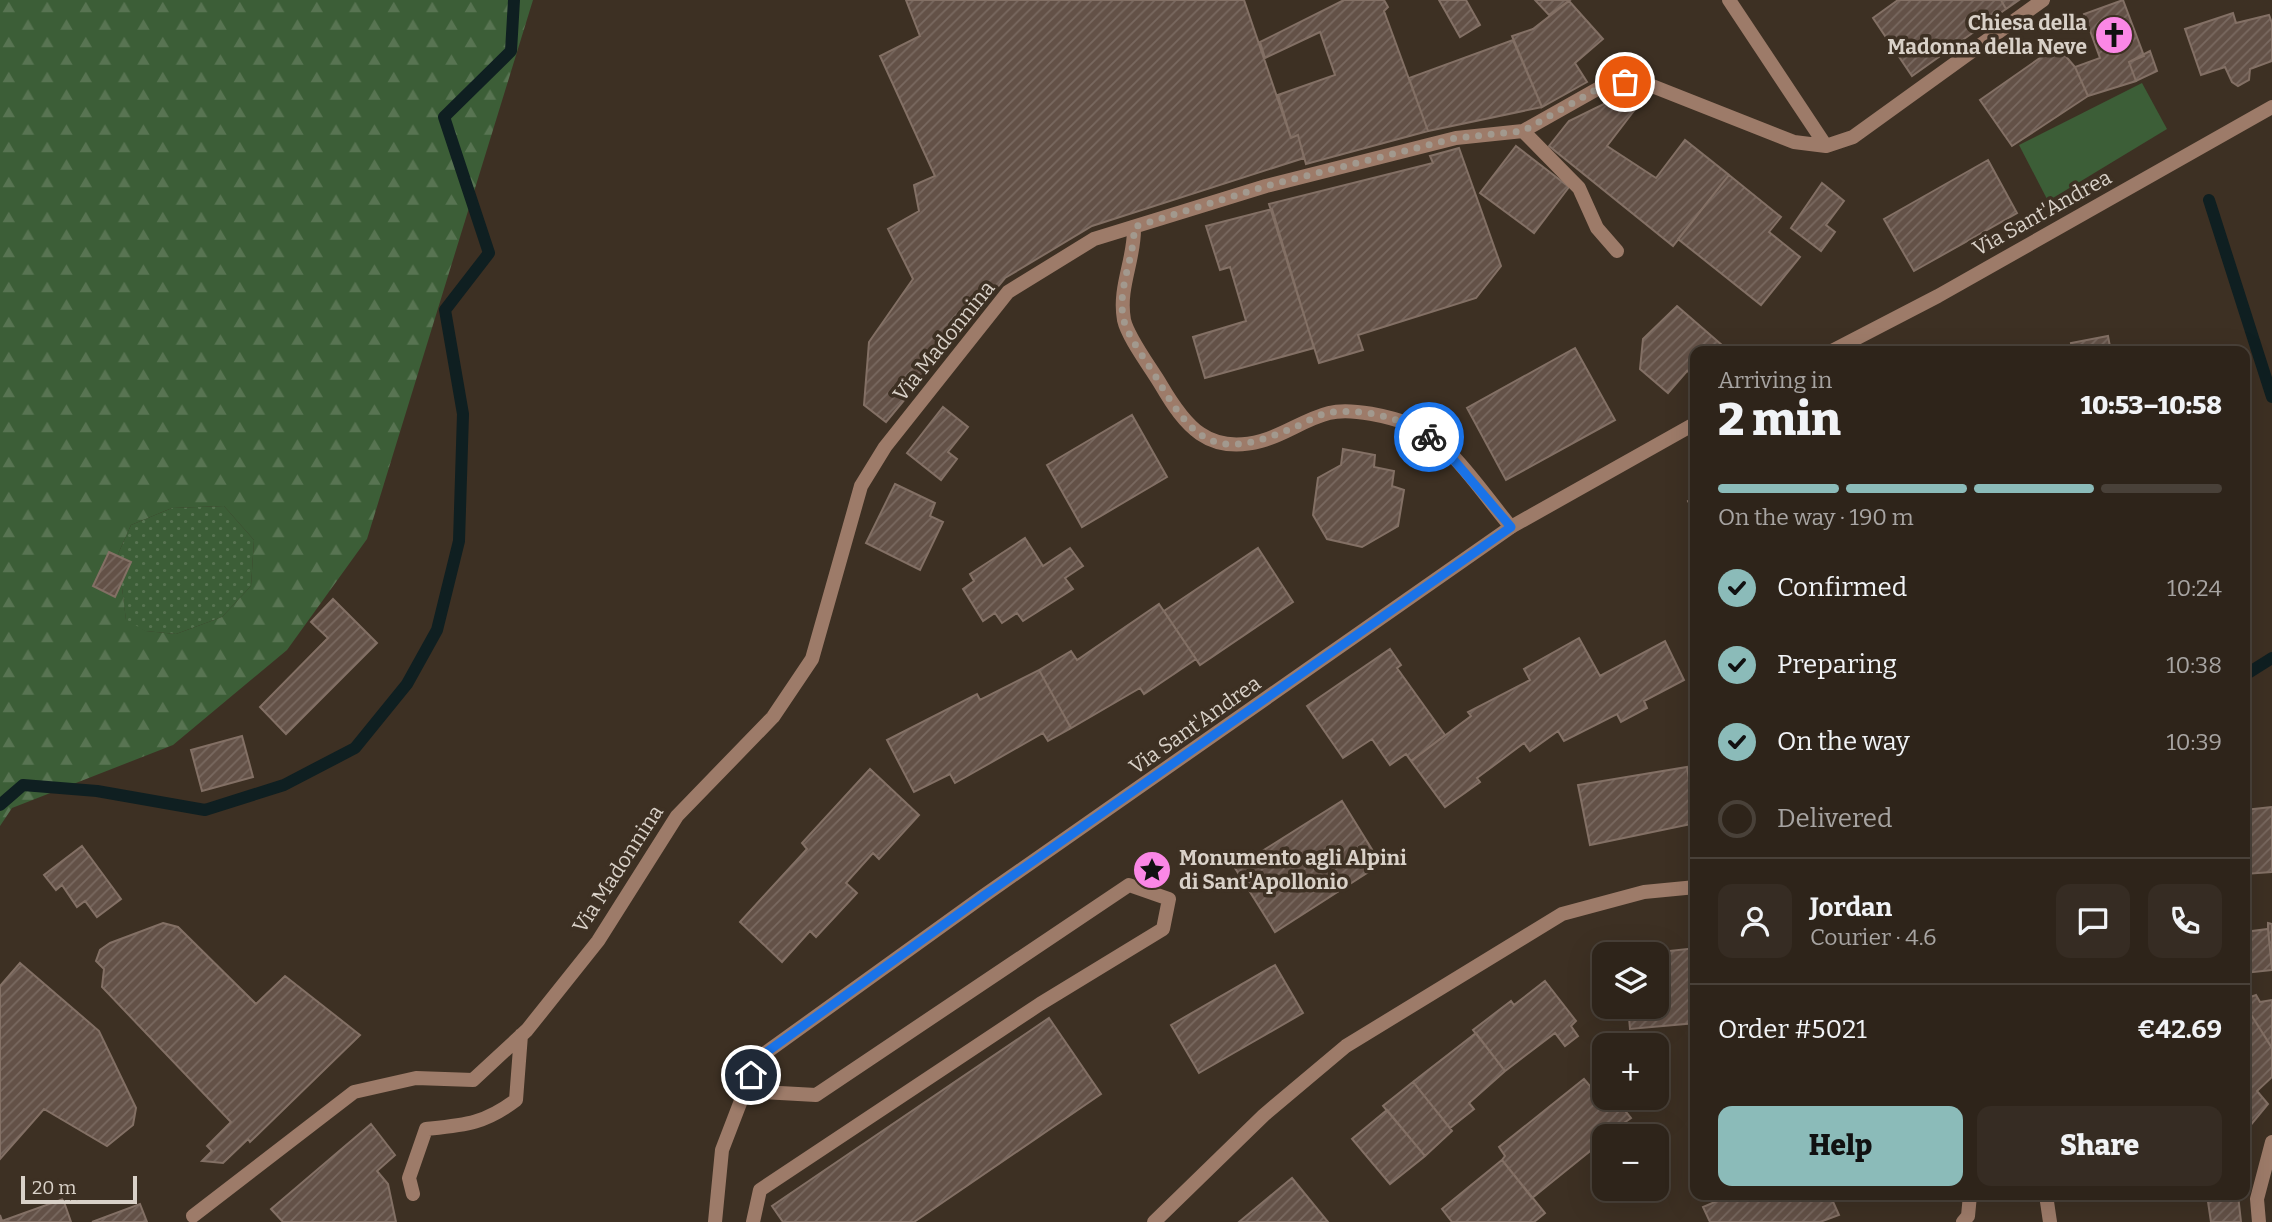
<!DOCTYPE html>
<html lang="en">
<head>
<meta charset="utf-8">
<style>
  body { margin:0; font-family:Bitter,serif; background:#362c23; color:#f1f3f6; height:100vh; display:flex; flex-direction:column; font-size:26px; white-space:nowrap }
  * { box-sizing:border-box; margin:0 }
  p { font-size:23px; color:#a7a4a2 }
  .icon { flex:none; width:38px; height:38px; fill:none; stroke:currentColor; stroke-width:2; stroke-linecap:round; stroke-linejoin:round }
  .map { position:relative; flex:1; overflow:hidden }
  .side { position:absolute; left:1690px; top:346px; width:560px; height:854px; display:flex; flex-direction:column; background:#2e241a; border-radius:14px; box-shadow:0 7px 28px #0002,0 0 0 2px #494139 }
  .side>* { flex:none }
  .controls { position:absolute; left:1592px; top:942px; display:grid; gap:14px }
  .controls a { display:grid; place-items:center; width:77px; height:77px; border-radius:14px; background:#2e241a; box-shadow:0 7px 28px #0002,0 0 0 2px #494139; font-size:35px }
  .scale { position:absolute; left:21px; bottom:18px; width:116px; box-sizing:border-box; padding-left:7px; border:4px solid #d9d1c8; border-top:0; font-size:19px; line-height:24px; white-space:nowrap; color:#d9d1c8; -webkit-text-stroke:5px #3d3023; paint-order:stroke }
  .pin { position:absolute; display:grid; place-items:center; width:60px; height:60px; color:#fff; margin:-30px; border:4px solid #fff; border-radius:50%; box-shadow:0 2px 7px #0007 }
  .courier { position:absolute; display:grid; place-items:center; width:70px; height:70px; margin:-35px; border:5px solid #1a73e8; border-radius:50%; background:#fff; color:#222; box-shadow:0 2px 9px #0007 }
  .overview em { font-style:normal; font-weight:800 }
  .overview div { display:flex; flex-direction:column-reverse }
  .overview { display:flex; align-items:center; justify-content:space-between; height:119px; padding:0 28px }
  h1 { font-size:46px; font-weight:800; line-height:52px }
  .bar { display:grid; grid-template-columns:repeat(4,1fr); gap:10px 7px; align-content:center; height:84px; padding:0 28px }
  .bar i { height:9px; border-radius:5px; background:#494139 }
  .bar .active { background:#8bbbb9 }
  .bar p { grid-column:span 4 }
  .line { display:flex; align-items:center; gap:18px; padding:0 28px; border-top:2px solid #494139 }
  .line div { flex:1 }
  .round { display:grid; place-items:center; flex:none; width:74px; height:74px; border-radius:14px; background:#362c23 }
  ol { padding:0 28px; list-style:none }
  li { display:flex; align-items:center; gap:21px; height:77px }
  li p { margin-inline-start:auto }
  li .icon { padding:7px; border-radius:50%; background:#8bbbb9; color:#111; stroke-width:4 }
  li:last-child { color:#a7a4a2 }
  li i { width:38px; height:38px; border:4px solid #494139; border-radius:50% }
  .cta { display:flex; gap:14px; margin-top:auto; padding:14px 28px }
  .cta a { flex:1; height:80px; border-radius:14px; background:#8bbbb9; color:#111; font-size:28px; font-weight:800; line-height:80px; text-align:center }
  .cta a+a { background:#362c23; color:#f1f3f6 }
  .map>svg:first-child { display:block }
  .grass { fill:url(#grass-dots) }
  .forest { fill:url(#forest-firs); fill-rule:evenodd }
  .green { fill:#3c5e37 }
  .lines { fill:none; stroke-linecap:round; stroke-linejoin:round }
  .stream { stroke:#0f1f21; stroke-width:12 }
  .building { fill:url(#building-hatch); stroke:#837065; stroke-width:2 }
  .lane { stroke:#9d7b69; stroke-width:14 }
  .street { stroke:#9d7b69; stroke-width:14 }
  .done { stroke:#a2998e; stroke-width:7; stroke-dasharray:0 12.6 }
  .route { stroke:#1a73e8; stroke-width:9 }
  .labels { text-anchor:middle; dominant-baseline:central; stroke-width:7; stroke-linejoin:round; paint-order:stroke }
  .poi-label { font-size:21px; font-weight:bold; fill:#d9d1c8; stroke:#3d3023; text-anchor:end }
  .street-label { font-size:21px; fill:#d9d1c8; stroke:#3d3023 }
</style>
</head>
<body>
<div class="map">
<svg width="2272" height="1222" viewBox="0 0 2272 1222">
  <defs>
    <pattern id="grass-dots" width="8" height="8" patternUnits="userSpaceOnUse" patternTransform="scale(1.75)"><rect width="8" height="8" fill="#3c5e37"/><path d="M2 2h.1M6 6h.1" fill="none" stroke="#587452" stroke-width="1.8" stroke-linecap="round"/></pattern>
    <pattern id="forest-firs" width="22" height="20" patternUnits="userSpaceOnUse" patternTransform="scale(1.75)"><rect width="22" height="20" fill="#3c5e37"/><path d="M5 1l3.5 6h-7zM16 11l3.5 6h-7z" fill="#587452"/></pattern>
    <pattern id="building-hatch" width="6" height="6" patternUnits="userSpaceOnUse" patternTransform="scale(1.75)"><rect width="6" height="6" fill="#635147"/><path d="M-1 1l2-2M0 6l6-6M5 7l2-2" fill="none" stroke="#796960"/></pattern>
  </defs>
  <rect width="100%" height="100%" fill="#3d3023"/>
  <path class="grass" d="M224 506 254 540 251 586 222 617 176 634 145 631 126 621 118 554 131 525 172 508Z"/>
  <path class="forest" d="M0 0H533L367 539 287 650 173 745 12 808 0 826ZM224 506 254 540 251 586 222 617 176 634 146 631 126 620 118 554 131 525 172 508Z"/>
  <path class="green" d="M2142 83 2167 129 2048 201 2019 145Z"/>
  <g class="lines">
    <path class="stream" d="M2209 200 2272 397
      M2245 675 2272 658
      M0 805 23 785 97 791 205 810 284 785 355 748 407 684 437 630 459 541 463 414 445 310 489 253 444 117 511 51 514 0"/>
  </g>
  <path class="building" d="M906 0H1244L1291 138 1298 135 1304 158 1092 226 1005 278 886 422 864 405 869 342 913 279 888 229 919 211 914 185 935 176 880 56 920 36Z
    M1344 0H1384L1388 7 1384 11 1428 131 1306 164 1298 135 1291 138 1278 95 1335 75 1320 32 1265 58 1260 42Z
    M1439 0H1466L1480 25 1460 37Z
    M1535 0H1570L1549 15Z
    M1898 0H2001L2006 9 1912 76 1873 18Z
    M2001 0H2019L2006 9Z
    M2123 0 2144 56 2129 62 2136 81 2088 96 2075 67 2100 58 2084 14Z
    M1569 1 1603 39 1575 63 1587 82 1542 107 1512 36 1533 29Z
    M2233 13 2236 23 2269 15 2272 23V61L2250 69 2249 80 2238 86 2232 82 2225 67 2201 75 2185 29Z
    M1513 40 1542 107 1428 131 1409 78Z
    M2057 46 2075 67 2088 96 2012 146 1980 100Z
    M2150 51 2157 71 2136 81 2129 62Z
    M1622 95 1643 99 1607 146 1656 178 1685 140 1729 175 1673 246 1549 146 1569 121Z
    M1516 146 1569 187 1534 233 1480 193Z
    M1459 148 1501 266 1476 298 1358 335 1363 350 1319 363 1269 204 1433 163 1430 156Z
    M1988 160 2017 213 1914 271 1884 219Z
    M1729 175 1781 217 1769 232 1800 257 1761 305 1678 239Z
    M1822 183 1844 201 1826 225 1835 232 1821 251 1791 228Z
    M1272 209 1314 348 1205 378 1193 337 1246 321 1230 267 1220 270 1206 226Z
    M1677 306 1730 352H1696V375L1687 371 1668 393 1640 369 1643 339Z
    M2108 336 2111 352H2073L2071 343Z
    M1575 348 1615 420 1506 480 1467 408Z
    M943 407 968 427 948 452 957 459 941 480 907 453Z
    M1132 415 1167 477 1082 527 1047 465Z
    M1343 449 1375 455 1374 467 1394 471 1392 486 1404 490 1398 526 1362 547 1327 539 1313 515 1318 478 1341 465Z
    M895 484 935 503 930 516 943 522 920 570 866 543Z
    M1696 496V515L1688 501Z
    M1025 538 1043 566 1070 548 1083 566 1065 578 1073 589 1023 621 1017 613 1002 623 995 613 983 621 963 589 974 581 970 574Z
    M1258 548 1293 602 1200 665 1164 611Z
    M109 552 131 562 115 597 93 586Z
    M333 599 377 643 286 734 260 707 328 638 311 622Z
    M1159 604 1196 659 1144 694 1140 688 1071 728 1039 670 1071 651 1077 660Z
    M1579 638 1600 676 1665 641 1684 680 1644 701 1647 708 1621 722 1617 714 1564 741 1558 731 1530 751 1524 743 1477 778 1480 782 1445 807 1411 761 1471 716 1468 712 1530 680 1524 669Z
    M1390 649 1401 665 1397 668 1445 735 1411 761 1406 754 1390 765 1372 739 1343 758 1307 706Z
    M1039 670 1071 728 1048 741 1043 733 955 783 950 774 914 792 887 740 977 694 980 700Z
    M242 736 253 777 202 791 191 750Z
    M1687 767 1696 823 1590 845 1578 785Z
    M870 769 919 815 879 859 873 853 846 883 857 893 816 937 810 931 782 962 740 922 807 849 802 843Z
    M1342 801 1381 864 1275 932 1235 868Z
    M2272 807V872L2245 874V810Z
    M82 846 121 899 97 917 85 901 77 907 62 885 56 890 44 875Z
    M163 923 178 927 256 1004 285 976 360 1035 250 1142 248 1139 223 1163 202 1161 212 1151 207 1146 231 1122 102 987 104 969 96 961 100 950 110 943Z
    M2268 923 2272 924V970L2268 929Z
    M2268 929 2272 970 2245 973V932Z
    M1696 948V1023L1630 1029 1628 1006H1657V954H1642Z
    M20 963 99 1031 136 1108 133 1125 107 1146 44 1109 0 1159V986Z
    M1275 965 1303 1013 1199 1073 1171 1025Z
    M1545 981 1576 1021 1571 1026 1578 1036 1565 1046 1555 1033 1505 1071 1473 1030 1511 1001 1514 1005Z
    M2256 995 2260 1002 2272 1000V1048L2245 1005V999Z
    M2245 1005 2272 1048V1077L2257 1091 2268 1104 2245 1132Z
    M1049 1018 1101 1094 914 1222H783L772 1206Z
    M1476 1033 1505 1071 1469 1103 1474 1109 1450 1128 1413 1082Z
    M1584 1079 1600 1098 1605 1095 1614 1097 1631 1118 1605 1136V1139L1532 1198 1502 1160 1505 1156 1499 1147Z
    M1413 1082 1452 1131 1425 1156 1383 1106Z
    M1387 1110 1425 1156 1390 1184 1352 1139Z
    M371 1124 395 1155 377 1171 388 1184 396 1222H283L271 1209Z
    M1502 1160 1545 1213 1534 1222H1452L1442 1209Z
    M1292 1178 1328 1222H1239Z
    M1731 1195H1830L1839 1215 1820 1222H1710L1703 1207Z
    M2207 1195H2238L2241 1222H2211Z
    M63 1199 71 1222H0V1215L2 1221Z
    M140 1204 147 1222H92Z"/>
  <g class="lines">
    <path class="lane" d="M1134 227C1135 259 1118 287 1124 320 1128 338 1151 368 1161 385 1185 426 1208 455 1261 441 1284 435 1305 419 1329 413 1351 407 1391 417 1412 425 1448 439 1486 498 1511 527"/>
    <path class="street" d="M1729 0 1826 146
      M1523 131 1579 188 1597 228 1617 251
      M1830 352 1938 296 2272 107
      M745 1091 816 1095 1129 885 1169 899 1163 929 1040 1004 760 1190 753 1222
      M413 1194 409 1178 426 1129C465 1125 484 1124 516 1100L521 1035
      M2046 1195 2050 1222
      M193 1216 354 1092 416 1078 473 1080 527 1030 598 941 677 816 773 717 812 659 861 486 885 447 1008 292 1094 239 1266 186 1456 138 1523 131 1608 83 1642 82 1794 142 1826 146 1853 137 2043 0
      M715 1222 722 1150 757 1059 982 897 1511 527 1696 423
      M1154 1222 1264 1115 1346 1046 1562 914 1644 892 1696 887
      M1963 1222 1968 1216 1970 1195
      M2259 1222 2257 1199 2272 1142"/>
  </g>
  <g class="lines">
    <path class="done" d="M1429 437C1403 418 1366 409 1333 412 1320 413 1305 423 1293 428 1221 458 1198 449 1159 382 1150 366 1129 339 1124 321 1116 289 1135 258 1134 227L1266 186 1456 138 1523 131 1608 83 1625 82"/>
    <path class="route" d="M751 1075 757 1059 982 897 1511 527 1441 445 1429 437"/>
  </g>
  <defs>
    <symbol id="church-disc" viewBox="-11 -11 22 22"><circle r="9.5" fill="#fb87e6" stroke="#3d3023"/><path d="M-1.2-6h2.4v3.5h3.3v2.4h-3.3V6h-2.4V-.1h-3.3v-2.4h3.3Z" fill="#111"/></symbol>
    <symbol id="sight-disc" viewBox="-11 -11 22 22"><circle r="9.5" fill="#fb87e6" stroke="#3d3023"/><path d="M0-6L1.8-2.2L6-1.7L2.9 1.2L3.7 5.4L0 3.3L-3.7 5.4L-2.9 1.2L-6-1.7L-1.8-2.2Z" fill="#111"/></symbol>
  </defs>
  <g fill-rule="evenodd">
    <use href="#church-disc" x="2092" y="13" width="44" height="44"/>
    <use href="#sight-disc" x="1130" y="848" width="44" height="44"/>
  </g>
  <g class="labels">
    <g class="poi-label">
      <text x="2087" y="23">Chiesa della<tspan x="2087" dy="24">Madonna della Neve</tspan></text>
      <text x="1179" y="858" text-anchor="start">Monumento agli Alpini<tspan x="1179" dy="24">di Sant'Apollonio</tspan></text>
    </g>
    <g class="street-label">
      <text transform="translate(2042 213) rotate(-29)">Via Sant'Andrea</text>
      <text transform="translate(944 341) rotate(-51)">Via Madonnina</text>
      <text transform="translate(1195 725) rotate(-35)">Via Sant'Andrea</text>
      <text transform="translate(618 869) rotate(-57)">Via Madonnina</text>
    </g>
  </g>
</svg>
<div class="controls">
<a><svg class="icon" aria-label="layers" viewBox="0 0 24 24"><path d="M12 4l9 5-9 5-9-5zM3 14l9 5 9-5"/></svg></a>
<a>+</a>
<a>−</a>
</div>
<div class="scale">20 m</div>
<div class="pin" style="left:1625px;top:82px;background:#ea580c"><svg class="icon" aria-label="bag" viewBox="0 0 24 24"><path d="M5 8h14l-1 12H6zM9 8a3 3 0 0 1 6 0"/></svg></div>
<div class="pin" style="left:751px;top:1075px;background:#1f2937"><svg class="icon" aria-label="home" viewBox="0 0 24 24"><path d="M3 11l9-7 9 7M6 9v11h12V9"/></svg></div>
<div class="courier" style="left:1429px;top:437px"><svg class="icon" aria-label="bike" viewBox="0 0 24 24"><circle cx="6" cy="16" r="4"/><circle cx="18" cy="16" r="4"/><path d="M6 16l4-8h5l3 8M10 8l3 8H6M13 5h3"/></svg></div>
<section class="side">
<div class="overview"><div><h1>2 min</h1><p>Arriving in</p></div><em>10:53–10:58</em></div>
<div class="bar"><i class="active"></i><i class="active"></i><i class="active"></i><i></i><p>On the way · 190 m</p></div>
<ol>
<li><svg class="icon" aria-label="check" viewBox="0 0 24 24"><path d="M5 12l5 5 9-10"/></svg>Confirmed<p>10:24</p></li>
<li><svg class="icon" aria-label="check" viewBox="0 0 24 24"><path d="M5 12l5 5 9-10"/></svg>Preparing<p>10:38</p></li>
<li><svg class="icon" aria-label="check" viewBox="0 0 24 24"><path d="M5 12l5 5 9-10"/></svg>On the way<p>10:39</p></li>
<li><i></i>Delivered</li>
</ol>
<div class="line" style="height:126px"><a class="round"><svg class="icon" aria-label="person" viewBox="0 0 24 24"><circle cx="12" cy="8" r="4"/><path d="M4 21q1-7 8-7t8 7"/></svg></a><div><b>Jordan</b><p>Courier · 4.6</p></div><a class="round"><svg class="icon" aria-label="chat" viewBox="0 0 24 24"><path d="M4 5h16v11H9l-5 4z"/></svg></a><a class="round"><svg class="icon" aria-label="phone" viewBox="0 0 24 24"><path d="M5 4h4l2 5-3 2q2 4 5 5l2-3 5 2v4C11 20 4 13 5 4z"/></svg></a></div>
<div class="line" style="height:91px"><div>Order #5021</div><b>€42.69</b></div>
<div class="cta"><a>Help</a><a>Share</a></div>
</section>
</div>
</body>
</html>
